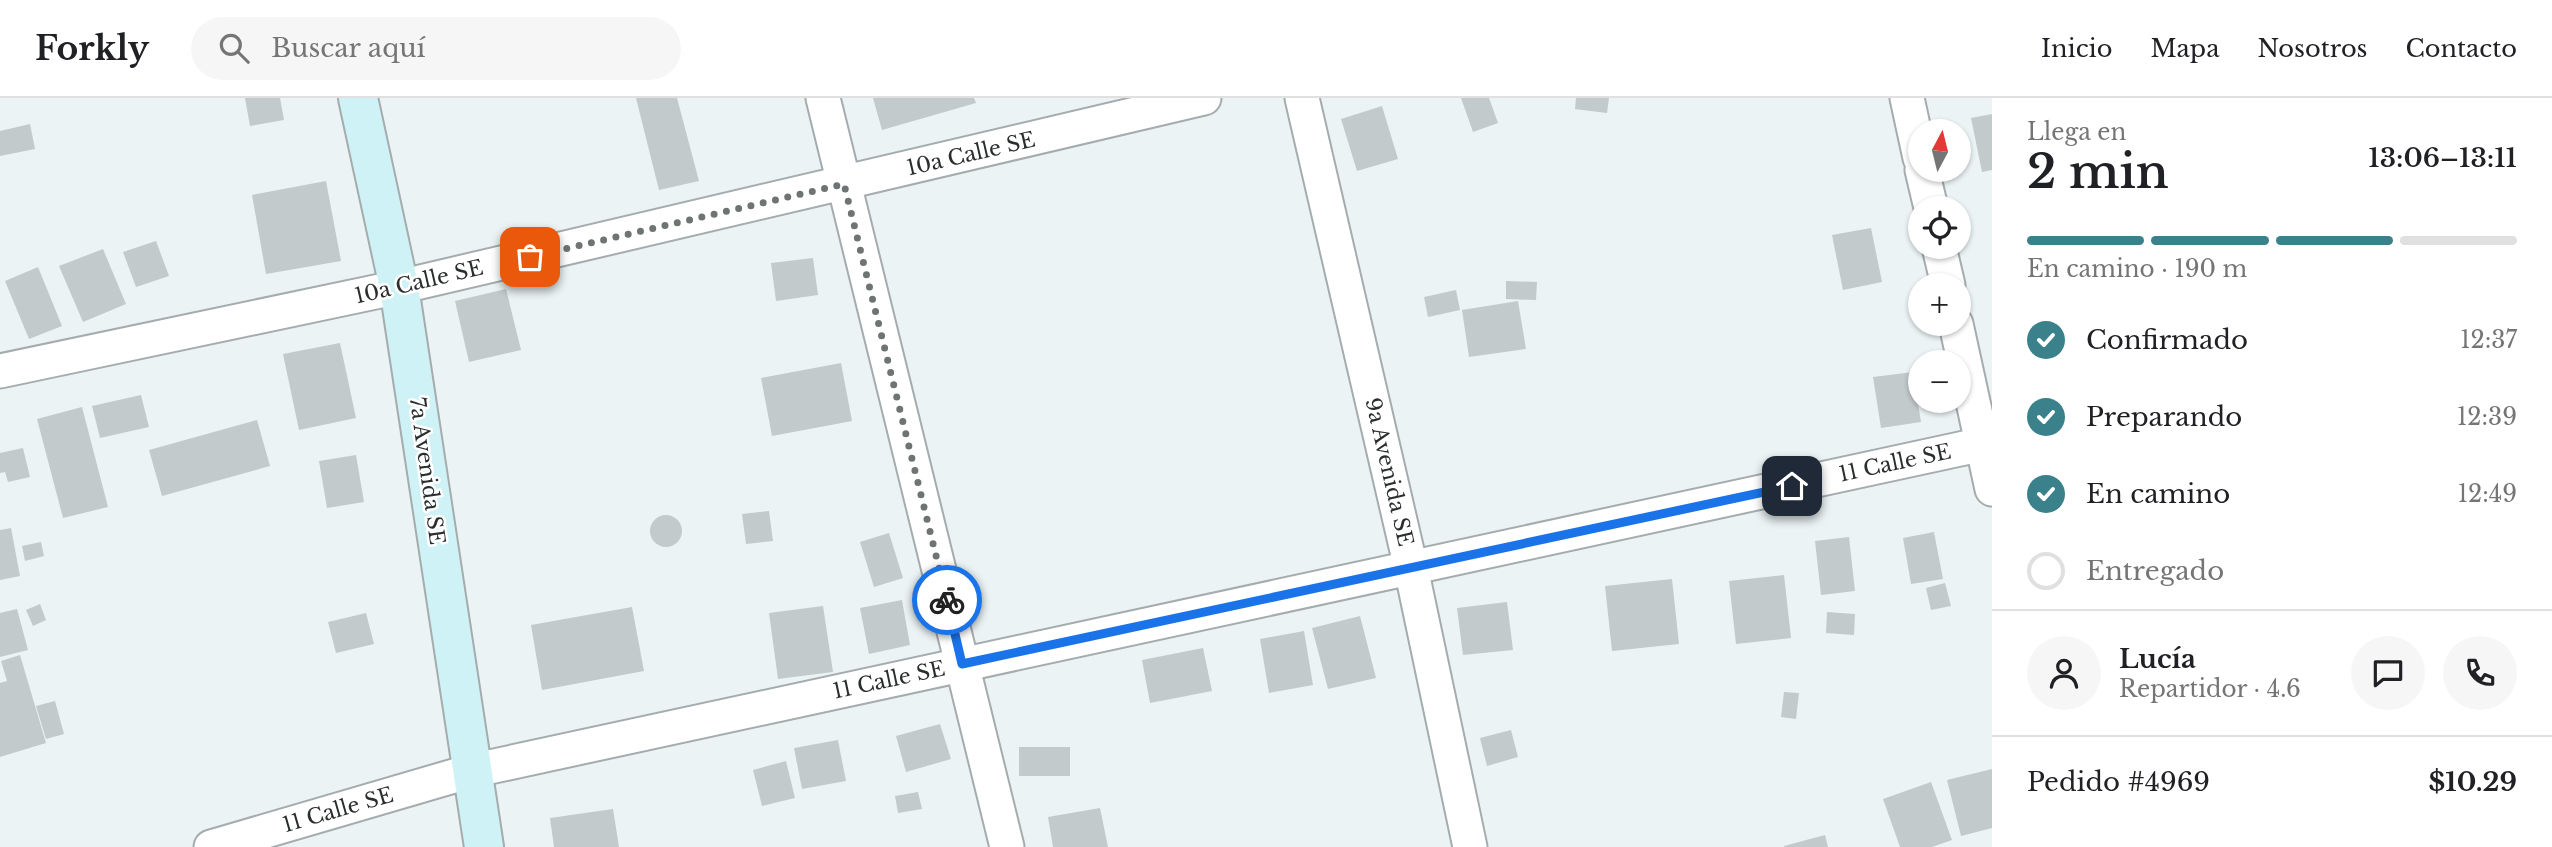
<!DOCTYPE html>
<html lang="es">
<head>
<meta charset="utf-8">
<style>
  body { margin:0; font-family:"Libre Baskerville",serif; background:#f6f6f6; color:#202124; height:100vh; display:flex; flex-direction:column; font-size:26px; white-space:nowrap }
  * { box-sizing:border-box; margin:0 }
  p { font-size:23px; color:#757577 }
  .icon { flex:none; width:38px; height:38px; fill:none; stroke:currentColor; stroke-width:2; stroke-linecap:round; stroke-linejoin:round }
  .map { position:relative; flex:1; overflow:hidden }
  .drawer { display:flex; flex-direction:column; background:#fff; width:560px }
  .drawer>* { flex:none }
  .needle { width:46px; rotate:7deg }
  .tools { position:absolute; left:1908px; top:21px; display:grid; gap:14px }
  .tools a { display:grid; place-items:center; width:63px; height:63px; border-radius:50%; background:#fff; box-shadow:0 2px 5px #0004; font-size:35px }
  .pin { position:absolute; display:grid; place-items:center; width:60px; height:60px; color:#fff; margin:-30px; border-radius:14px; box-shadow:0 4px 10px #0006 }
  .courier { position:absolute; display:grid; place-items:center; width:70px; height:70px; margin:-35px; border:5px solid #1a73e8; border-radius:50%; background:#fff; color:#222; box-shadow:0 2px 9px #0007 }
  .overview em { font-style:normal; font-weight:600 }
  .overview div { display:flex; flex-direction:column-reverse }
  .overview { display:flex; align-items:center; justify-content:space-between; height:119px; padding:0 35px }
  h1 { font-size:46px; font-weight:600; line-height:52px }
  .bar { display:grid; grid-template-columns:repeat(4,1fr); gap:10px 7px; align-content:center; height:84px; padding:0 35px }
  .bar i { height:9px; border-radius:5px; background:#e0e0e0 }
  .bar .selected { background:#3a818b }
  .bar p { grid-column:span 4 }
  .line { display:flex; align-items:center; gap:18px; padding:0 35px; border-top:2px solid #e0e0e0 }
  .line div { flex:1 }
  .round { display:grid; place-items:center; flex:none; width:74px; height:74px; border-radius:37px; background:#f6f6f6 }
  ol { padding:0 35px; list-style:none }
  li { display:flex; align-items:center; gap:21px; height:77px }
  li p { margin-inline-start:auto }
  li .icon { padding:7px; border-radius:50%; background:#3a818b; color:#fff; stroke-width:4 }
  li:last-child { color:#757577 }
  li i { width:38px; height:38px; border:4px solid #e0e0e0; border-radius:50% }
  header { display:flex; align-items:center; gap:42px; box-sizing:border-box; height:98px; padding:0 35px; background:#fff; border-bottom:2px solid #e0e0e0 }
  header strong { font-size:33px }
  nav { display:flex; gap:38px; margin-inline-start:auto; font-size:24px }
  .search { width:490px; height:63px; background:#f6f6f6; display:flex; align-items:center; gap:18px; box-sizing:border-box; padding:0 24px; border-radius:38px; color:#757577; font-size:26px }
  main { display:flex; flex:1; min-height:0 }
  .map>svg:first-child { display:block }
  .building { fill:#c2cacb }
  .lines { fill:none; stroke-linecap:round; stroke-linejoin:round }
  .street-casing { stroke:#a5acae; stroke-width:37 }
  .secondary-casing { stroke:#a5acae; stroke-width:42 }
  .street { stroke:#fff; stroke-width:33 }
  .secondary { stroke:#cff2f7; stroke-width:38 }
  .done { stroke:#6e7373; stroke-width:7; stroke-dasharray:0 12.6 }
  .route { stroke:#1a73e8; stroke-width:9 }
  .labels { text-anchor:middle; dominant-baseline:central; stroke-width:5; stroke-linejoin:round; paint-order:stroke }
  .street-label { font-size:21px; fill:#2b2e2e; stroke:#fff }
</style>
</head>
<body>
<header>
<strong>Forkly</strong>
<div class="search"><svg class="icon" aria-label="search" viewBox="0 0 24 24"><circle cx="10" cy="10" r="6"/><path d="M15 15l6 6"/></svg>Buscar aquí</div>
<nav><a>Inicio</a><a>Mapa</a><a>Nosotros</a><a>Contacto</a></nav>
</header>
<main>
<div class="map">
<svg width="1992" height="749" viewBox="0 0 1992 749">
  <rect width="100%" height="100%" fill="#ebf3f4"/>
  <path class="building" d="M245 0H280L284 22 250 28Z
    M636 0H677L699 83 659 92Z
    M873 0H974L976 5 882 32Z
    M1461 0H1489L1498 25 1473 34Z
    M1576 0H1609L1607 15 1575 11Z
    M1382 8 1398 61 1357 73 1341 21Z
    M1992 16V72L1982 74 1971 20Z
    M30 26 35 51 0 58V33Z
    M326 83 341 163 266 176 252 97Z
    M1871 130 1882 184 1843 192 1832 137Z
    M156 143 169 178 136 189 123 154Z
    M103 151 126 206 83 224 59 168Z
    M813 160 818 197 776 203 771 165Z
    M38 169 62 228 29 241 5 183Z
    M1506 183 1537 184 1536 202 1506 201Z
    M506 191 521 252 469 264 455 203Z
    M1456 192 1460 212 1428 219 1424 199Z
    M1518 203 1526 251 1469 259 1462 212Z
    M340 245 356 320 299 332 283 256Z
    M841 265 852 323 772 338 761 280Z
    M1913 274 1921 324 1881 330 1873 279Z
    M141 297 149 329 100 340 92 308Z
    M82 309 108 409 63 420 37 321Z
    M257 322 270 368 162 398 149 352Z
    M23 350 30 379 8 384 5 374 0 375V355Z
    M356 357 364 404 327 410 319 363Z
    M769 413 773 443 746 446 742 416Z
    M650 433a16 16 0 1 1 32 0a16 16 0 1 1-32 0Z
    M11 430 20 478 0 482V432Z
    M1934 434 1943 481 1911 486 1903 440Z
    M889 435 903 480 874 489 860 444Z
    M1849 439 1855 493 1821 497 1815 443Z
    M41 444 44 458 25 463 22 448Z
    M1784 477 1791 540 1736 546 1729 483Z
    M1672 481 1679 546 1612 553 1605 488Z
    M1945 485 1951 508 1931 512 1926 490Z
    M902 502 910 547 869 556 860 510Z
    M1507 504 1513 552 1463 557 1457 510Z
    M40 506 46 522 33 528 26 512Z
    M823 508 833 574 778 581 769 515Z
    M632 509 644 573 542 592 531 527Z
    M17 511 28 552 0 559V515Z
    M1827 514 1855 516 1854 537 1826 535Z
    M366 515 374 546 336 555 328 524Z
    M1360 518 1376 580 1328 591 1312 530Z
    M1304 533 1313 587 1269 595 1260 541Z
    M1203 550 1212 593 1150 605 1142 562Z
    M20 557 46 645 0 659V585L7 583 1 563Z
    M1784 594 1799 595 1796 621 1781 619Z
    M55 603 64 636 46 641 36 608Z
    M940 626 951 661 906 674 896 638Z
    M1511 632 1518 659 1487 668 1480 640Z
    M838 642 846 683 802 691 794 650Z
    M1019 649H1070V678H1019Z
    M786 663 795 700 762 708 753 672Z
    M1992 671V730L1961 738 1947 682Z
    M1931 684 1952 742 1932 749H1900L1883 701Z
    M918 694 922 711 898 715 895 698Z
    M1100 710 1108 749H1053L1048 719Z
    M613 711 619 749H554L550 720Z
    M1825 737 1828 749H1784V748Z"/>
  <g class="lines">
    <defs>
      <path id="street" d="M823 0 1007 749
        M1302 0 1411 470 1470 749
        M1907 0 1920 60
        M1922 72 1931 110
        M1939 149 1948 187
        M1956 226 1992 391
        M0 273 399 189 1204 0
        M211 749 471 673 1983 346"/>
      <path id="secondary" d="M358 0 399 189 484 749"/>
    </defs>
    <use href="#street" class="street-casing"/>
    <use href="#secondary" class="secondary-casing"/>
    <use href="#street" class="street"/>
    <use href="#secondary" class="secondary"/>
  </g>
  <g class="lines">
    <path class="done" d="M530 159 844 86 947 502"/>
    <path class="route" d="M947 502 962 566 1792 388"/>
  </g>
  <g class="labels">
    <g class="street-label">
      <text transform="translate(971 56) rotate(-13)">10a Calle SE</text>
      <text transform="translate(419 184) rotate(-13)">10a Calle SE</text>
      <text transform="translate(1895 365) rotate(-12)">11 Calle SE</text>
      <text transform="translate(427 373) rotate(82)">7a Avenida SE</text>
      <text transform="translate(1389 374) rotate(77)">9a Avenida SE</text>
      <text transform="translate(889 582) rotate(-12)">11 Calle SE</text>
      <text transform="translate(338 712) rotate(-16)">11 Calle SE</text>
    </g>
  </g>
</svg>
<div class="tools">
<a><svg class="needle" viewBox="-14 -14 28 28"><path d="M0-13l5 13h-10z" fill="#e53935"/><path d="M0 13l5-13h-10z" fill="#757577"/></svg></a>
<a><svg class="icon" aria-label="locate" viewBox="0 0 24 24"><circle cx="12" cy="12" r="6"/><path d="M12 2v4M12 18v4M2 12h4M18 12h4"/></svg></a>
<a>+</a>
<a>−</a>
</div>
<div class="pin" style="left:530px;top:159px;background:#ea580c"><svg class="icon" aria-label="bag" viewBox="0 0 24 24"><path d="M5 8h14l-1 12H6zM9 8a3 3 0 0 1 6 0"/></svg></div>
<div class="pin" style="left:1792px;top:388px;background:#1f2937"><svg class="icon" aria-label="home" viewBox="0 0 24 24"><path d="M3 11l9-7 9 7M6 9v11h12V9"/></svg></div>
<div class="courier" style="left:947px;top:502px"><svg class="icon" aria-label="bike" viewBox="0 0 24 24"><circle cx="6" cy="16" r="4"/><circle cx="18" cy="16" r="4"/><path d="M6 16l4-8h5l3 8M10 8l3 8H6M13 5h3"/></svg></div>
</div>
<section class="drawer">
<div class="overview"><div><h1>2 min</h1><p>Llega en</p></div><em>13:06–13:11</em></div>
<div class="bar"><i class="selected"></i><i class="selected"></i><i class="selected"></i><i></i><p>En camino · 190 m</p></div>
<ol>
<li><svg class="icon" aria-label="check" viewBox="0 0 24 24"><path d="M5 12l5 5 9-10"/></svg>Confirmado<p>12:37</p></li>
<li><svg class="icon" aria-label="check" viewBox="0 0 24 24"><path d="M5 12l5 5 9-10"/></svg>Preparando<p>12:39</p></li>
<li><svg class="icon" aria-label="check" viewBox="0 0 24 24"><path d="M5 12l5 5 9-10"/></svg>En camino<p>12:49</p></li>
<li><i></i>Entregado</li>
</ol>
<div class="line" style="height:126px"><a class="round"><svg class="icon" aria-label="person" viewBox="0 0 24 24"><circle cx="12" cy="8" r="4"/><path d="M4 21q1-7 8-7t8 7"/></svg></a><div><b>Lucía</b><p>Repartidor · 4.6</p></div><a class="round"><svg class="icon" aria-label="chat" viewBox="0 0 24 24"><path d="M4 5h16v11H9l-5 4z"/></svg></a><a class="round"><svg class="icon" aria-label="phone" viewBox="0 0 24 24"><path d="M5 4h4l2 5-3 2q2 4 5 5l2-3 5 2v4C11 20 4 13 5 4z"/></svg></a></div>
<div class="line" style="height:91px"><div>Pedido #4969</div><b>$10.29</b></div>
</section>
</main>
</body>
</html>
